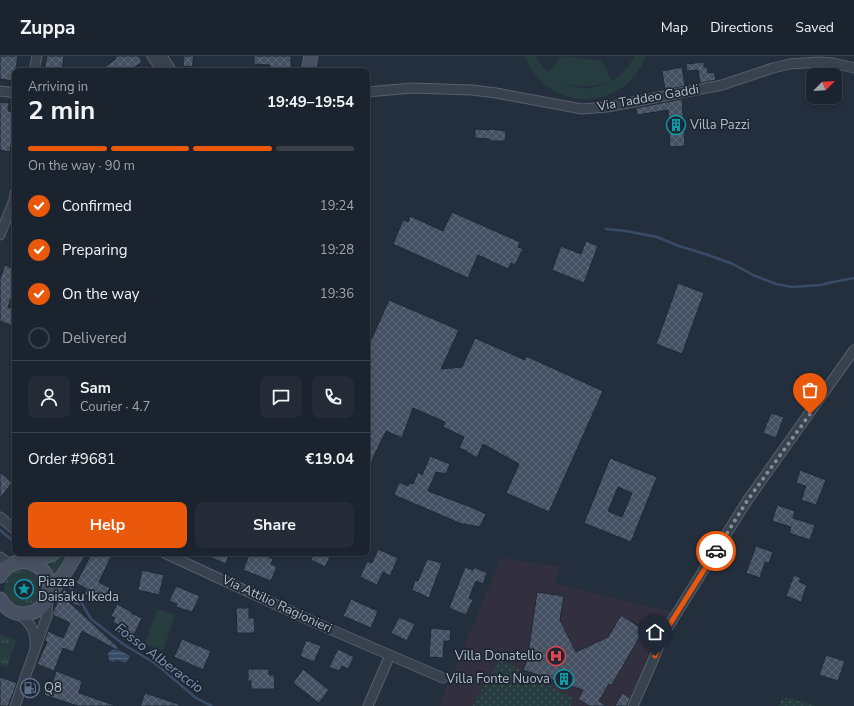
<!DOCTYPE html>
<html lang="en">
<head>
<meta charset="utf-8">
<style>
  body { margin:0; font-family:"Nunito Sans",sans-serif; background:#242b36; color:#f1f3f6; height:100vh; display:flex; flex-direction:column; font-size:15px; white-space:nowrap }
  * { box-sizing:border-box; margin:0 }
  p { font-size:13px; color:#a0a4aa }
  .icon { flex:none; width:22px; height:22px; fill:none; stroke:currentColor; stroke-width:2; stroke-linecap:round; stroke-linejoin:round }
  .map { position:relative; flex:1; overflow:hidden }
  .sheet { position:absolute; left:12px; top:12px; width:358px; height:488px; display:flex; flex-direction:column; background:#1b232e; border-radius:8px; box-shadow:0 2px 6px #0003,0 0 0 1px #39404a }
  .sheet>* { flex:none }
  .needle { width:26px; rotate:66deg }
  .controls { position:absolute; left:806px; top:12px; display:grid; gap:8px }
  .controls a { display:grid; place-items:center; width:36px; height:36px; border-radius:8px; background:#1b232e; box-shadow:0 2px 6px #0003,0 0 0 1px #39404a; font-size:20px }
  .pin { position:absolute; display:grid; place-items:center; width:34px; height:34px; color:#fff; margin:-41px -17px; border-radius:50% 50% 50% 0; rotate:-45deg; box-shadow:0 0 4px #0007 }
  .pin .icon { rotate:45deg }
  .courier { position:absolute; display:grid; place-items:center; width:40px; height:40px; margin:-20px; border:3px solid #ea580c; border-radius:50%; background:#fff; color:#222; box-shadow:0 1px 5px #0007 }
  .head em { font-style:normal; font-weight:700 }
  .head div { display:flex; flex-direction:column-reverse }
  .head { display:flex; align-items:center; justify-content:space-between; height:68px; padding:0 16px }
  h1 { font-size:26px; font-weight:700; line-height:30px }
  .bar { display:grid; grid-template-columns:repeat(4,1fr); gap:6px 4px; align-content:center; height:48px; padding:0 16px }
  .bar i { height:5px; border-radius:3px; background:#39404a }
  .bar .current { background:#ea580c }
  .bar p { grid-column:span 4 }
  .line { display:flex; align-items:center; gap:10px; padding:0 16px; border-top:1px solid #39404a }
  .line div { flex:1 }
  .round { display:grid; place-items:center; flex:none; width:42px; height:42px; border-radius:8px; background:#242b36 }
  ol { padding:0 16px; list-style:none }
  li { display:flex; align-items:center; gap:12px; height:44px }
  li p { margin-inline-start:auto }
  li .icon { padding:4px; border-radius:50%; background:#ea580c; color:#fff; stroke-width:4 }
  li:last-child { color:#a0a4aa }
  li i { width:22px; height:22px; border:2px solid #39404a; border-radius:50% }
  .primary-button { display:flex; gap:8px; margin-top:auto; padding:8px 16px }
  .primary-button a { flex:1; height:46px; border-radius:8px; background:#ea580c; color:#fff; font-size:16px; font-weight:700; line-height:46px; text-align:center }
  .primary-button a+a { background:#242b36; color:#f1f3f6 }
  header { display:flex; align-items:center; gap:24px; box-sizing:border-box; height:56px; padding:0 20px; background:#1b232e; border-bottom:1px solid #39404a }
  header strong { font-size:19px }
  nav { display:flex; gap:22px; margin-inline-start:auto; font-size:14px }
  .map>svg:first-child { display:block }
  .medical { fill:#32303f }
  .grass { fill:url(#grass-tufts) }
  .park { fill:url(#park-dots) }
  .pitch { fill:#263c3f }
  .water { fill:url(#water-rules) }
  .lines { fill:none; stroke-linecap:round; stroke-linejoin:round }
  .stream { stroke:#394c67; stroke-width:2.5 }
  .building { fill:url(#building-cross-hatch); stroke:#1f2835; fill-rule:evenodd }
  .minor-casing { stroke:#565f6c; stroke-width:11 }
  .secondary-casing { stroke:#565f6c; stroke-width:15 }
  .minor { stroke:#38414e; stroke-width:9 }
  .secondary { stroke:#465061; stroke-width:13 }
  .done { stroke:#828b98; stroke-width:4; stroke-dasharray:0 7.2 }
  .route { stroke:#ea580c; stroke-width:5 }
  .labels { text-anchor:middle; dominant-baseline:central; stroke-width:3.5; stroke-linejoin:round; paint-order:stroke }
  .street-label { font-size:13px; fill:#b4bcc9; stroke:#1d2633 }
  .poi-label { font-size:13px; fill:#b4bcc9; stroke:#1d2633; text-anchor:start }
  .water-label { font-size:14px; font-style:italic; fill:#7c92b1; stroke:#1d2633 }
</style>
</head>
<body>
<header>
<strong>Zuppa</strong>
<nav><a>Map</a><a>Directions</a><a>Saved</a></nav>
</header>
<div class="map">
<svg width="854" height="650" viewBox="0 0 854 650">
  <defs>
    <pattern id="grass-tufts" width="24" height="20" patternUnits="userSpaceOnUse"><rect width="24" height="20" fill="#263c3f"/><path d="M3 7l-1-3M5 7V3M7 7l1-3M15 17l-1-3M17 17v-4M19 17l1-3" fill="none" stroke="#435659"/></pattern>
    <pattern id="park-dots" width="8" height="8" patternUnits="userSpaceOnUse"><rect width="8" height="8" fill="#263c3f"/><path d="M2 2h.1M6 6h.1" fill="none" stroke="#435659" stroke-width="1.8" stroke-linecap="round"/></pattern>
    <pattern id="water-rules" width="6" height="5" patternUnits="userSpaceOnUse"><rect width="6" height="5" fill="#394c67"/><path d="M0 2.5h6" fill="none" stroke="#53647b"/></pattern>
    <pattern id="building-cross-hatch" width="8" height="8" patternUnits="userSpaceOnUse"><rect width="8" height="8" fill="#455162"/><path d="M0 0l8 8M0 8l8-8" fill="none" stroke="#5d6877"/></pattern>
  </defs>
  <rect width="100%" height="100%" fill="#242f3e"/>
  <path class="medical" d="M501 502 560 511 554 527 672 556 630 650H439Z"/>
  <path class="grass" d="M65 497H68L53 522 51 515 43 507Z
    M20 512C34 511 38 518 45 528L41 546 21 554C16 551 9 547 6 542 0 530 9 516 20 512Z
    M0 578 16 584 7 612 0 609Z"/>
  <path class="park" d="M500 603 574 643 570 650H472Z
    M791 642 817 650H779L782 643Z"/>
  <path class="pitch" d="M525 0H536C549 25 580 41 607 27 586 33 564 32 548 16L562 0 602 5 612 25 625 15 635 0H646C625 57 546 58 525 0Z
    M157 553 175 559 163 595 145 588Z"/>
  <path class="water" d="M115 592 130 600 126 607 117 604 113 606 109 604 108 597Z"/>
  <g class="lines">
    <path class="stream" d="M606 173 626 175 657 181 679 190 708 199 733 208 753 219 776 228 792 231 821 229 828 227 854 222
      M0 474 14 486
      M68 529 77 539 91 563 123 588 156 608 196 642 212 650"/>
  </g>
  <path class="building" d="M0 0H18L14 25 0 23Z
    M47 0H64L62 15H44Z
    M115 0H138L142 6 129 15H106V10L116 3Z
    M184 0H194L192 11 183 10Z
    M254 0H291V13L270 12V9L254 8Z
    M704 6V11H707L708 17 714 16 716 24 700 27 698 14 687 15 686 8Z
    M682 11 685 30 665 34 662 15Z
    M682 43 685 90 670 91 668 54 637 59 636 52Z
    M0 46 9 47 8 55 15 56V66L10 96 0 94Z
    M475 73 488 74 491 73 506 75 505 85H492L489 83 475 82Z
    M452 156 520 186 518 191 523 193 515 209 511 207 508 213 478 199 468 222 393 188 403 164 408 166 410 160 443 175Z
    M586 185 598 190 584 227 552 214 561 190 581 198Z
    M5 209 15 213V232L8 251 15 253V271L0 265V223Z
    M678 227 704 237 682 298 656 288Z
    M389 244 459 274 441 313 462 311 475 282 525 304 526 300 603 335 549 456 506 437 519 408 483 388 477 402 467 396V395L459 392 464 381 443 371 445 366 413 352 402 382 386 375 374 400 368 416H367V293Z
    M771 357 784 361 776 382 763 377Z
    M430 400 450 408 446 418 436 416 428 435 471 451 486 458 480 471 464 468V469L394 439 399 426 408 430 409 427 413 428 418 416 422 419Z
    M610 402 657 421 631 486 584 467ZM618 431 632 437 622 461 608 455Z
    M800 414 826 424 816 449 801 444 806 430 796 427Z
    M0 416 12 427 0 442Z
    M777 449 795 455 793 462 815 469 810 484 789 477 791 471 772 465Z
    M756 490 773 496 769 507 765 506 760 522 746 517Z
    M378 493 398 502 390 520 383 516 377 529 360 521 367 505 372 507Z
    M92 497H104L111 501 99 526 110 532 102 547 84 538 87 533 76 527Z
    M200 497H230L226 508Z
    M250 497H259L273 503 271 508 277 511 271 525 243 514Z
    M314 497H332L325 511 311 504Z
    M427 503 442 507 429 542 412 534 415 524 418 525Z
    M465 511 473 514 474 511 487 517 483 528 476 525 469 542 473 544 466 559 449 552Z
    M142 514 164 519 159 539 138 534Z
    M794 519 801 522 799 526 807 529 801 546 786 540Z
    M176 530 200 540 192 556 176 551 177 548 169 545Z
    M64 533 82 550 81 551 69 546 119 592 117 594 82 575 73 596 63 592 54 615 37 608 47 586 45 584 48 575 63 582 70 567 53 559V556Z
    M537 536 564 540 560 564 576 596 608 581 621 559 644 574 611 630 609 628 599 645 607 650H589L578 643 583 634 523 614 527 605Z
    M351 543 378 555 371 572 343 560Z
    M117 548 132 556 131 557 142 562 134 579 127 576 125 580 115 575 118 569 113 566 115 562 111 560Z
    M236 552H249V562H254L255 577H237Z
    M399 561 415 568 407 585 391 577Z
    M431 572 451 574 450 585H444L443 602 429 601Z
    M182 583 211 595 203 614 174 601Z
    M306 584 321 590 314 606 300 600Z
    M338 593 354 601 348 613 342 610 339 615 329 611Z
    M826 599 845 605 838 625 819 619Z
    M248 613H269V619H274L275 633H251V625H248Z
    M303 613 329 634 319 647 293 627Z
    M56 615 82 625 79 637 114 649V650H78L44 639 46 631 51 632Z
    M0 621 17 627 8 650H0Z
    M145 637 181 649V650H140Z
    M622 637 630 642 627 650H615Z"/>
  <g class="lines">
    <defs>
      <path id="minor" d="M152 0 162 15
        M162 0 172 15
        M34 15 37 0
        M0 35 15 37
        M367 36 412 32 472 34 496 37 582 53 607 51 722 29 773 12 790 8 818 6 833 7 854 12
        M0 179 14 144 15 137
        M0 461 15 474
        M164 497 318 568 443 622
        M0 501 7 506 14 507
        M17 557C29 565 36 574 35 589
        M15 650 44 568 47 560 48 542
        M368 650 390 599
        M633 650 655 600 663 579 747 445 854 294"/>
      <path id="secondary" d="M308 15 311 0
        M25 505 44 501 54 497
        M0 520C18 487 65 517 45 546 41 553 33 557 25 558 14 559 5 552 0 543
        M48 540 66 515 77 497"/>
    </defs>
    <use href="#minor" class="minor-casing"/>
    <use href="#secondary" class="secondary-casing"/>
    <use href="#minor" class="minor"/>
    <use href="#secondary" class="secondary"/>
  </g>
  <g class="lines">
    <path class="done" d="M716 495 747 445 810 358"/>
    <path class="route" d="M655 600 663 579 716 495"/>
  </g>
  <defs>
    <symbol id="building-ring" viewBox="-11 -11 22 22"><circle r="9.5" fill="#1d2633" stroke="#0f9aa8" stroke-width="1.5"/><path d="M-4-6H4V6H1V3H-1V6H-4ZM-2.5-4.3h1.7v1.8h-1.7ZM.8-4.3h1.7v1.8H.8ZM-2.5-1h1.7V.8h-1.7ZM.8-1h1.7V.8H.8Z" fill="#0f9aa8"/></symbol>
    <symbol id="sight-ring" viewBox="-11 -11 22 22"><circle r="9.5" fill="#1d2633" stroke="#0f9aa8" stroke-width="1.5"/><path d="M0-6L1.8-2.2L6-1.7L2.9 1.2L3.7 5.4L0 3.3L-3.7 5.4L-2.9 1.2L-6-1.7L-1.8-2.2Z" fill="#0f9aa8"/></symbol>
    <symbol id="hospital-ring" viewBox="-11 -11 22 22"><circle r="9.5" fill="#1d2633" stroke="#e0444e" stroke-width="1.5"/><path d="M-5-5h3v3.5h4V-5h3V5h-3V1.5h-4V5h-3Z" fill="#e0444e"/></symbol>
    <symbol id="fuel-ring" viewBox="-11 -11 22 22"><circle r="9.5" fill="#1d2633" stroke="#5c6f8a" stroke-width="1.5"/><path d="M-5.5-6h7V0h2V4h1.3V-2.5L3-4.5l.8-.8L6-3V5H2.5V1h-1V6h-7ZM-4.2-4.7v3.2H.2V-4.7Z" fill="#5c6f8a"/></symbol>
  </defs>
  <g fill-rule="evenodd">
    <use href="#building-ring" x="665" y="58" width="22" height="22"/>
    <use href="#sight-ring" x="13" y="522" width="22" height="22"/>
    <use href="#hospital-ring" x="545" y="589" width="22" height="22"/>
    <use href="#building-ring" x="553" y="612" width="22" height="22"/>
    <use href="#fuel-ring" x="19" y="621" width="22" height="22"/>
  </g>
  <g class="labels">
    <g class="street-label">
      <text transform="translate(648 42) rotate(-10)">Via Taddeo Gaddi</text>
      <text transform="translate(277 548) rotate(25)">Via Attilio Ragionieri</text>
    </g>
    <g class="poi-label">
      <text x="690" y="69">Villa Pazzi</text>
      <text x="38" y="526">Piazza<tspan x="38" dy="15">Daisaku Ikeda</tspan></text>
      <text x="542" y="600" text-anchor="end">Villa Donatello</text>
      <text x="550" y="623" text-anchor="end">Villa Fonte Nuova</text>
      <text x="44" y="632">Q8</text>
    </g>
    <g class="water-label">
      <text transform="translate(159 602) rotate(37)">Fosso Alberaccio</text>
    </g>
  </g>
</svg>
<div class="controls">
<a><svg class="needle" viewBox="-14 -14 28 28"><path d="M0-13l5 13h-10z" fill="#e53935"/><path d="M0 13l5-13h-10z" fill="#a0a4aa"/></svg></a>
</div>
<div class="pin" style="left:810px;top:358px;background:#ea580c"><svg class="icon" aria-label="bag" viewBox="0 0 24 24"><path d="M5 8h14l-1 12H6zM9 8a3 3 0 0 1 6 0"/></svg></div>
<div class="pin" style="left:655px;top:600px;background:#1f2937"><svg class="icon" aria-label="home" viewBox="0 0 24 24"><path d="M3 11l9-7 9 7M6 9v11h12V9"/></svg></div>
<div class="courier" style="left:716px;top:495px"><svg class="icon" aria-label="car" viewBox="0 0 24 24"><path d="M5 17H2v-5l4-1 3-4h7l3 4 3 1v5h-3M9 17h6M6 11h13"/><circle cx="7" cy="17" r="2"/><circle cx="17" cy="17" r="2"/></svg></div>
<section class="sheet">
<div class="head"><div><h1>2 min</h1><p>Arriving in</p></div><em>19:49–19:54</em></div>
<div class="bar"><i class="current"></i><i class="current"></i><i class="current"></i><i></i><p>On the way · 90 m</p></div>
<ol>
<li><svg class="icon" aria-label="check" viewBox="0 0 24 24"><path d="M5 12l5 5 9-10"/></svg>Confirmed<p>19:24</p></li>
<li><svg class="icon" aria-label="check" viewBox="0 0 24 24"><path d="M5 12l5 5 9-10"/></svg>Preparing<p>19:28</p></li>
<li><svg class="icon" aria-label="check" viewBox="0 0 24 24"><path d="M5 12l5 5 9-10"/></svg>On the way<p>19:36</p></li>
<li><i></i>Delivered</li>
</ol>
<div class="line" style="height:72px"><a class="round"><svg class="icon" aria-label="person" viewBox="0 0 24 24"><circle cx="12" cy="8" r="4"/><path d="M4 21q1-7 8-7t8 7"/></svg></a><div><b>Sam</b><p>Courier · 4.7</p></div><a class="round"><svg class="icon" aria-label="chat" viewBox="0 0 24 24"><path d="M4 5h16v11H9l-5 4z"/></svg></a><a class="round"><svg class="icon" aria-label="phone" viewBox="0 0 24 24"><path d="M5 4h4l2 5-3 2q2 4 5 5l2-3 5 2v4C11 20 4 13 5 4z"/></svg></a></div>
<div class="line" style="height:52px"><div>Order #9681</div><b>€19.04</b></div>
<div class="primary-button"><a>Help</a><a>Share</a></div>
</section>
</div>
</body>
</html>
